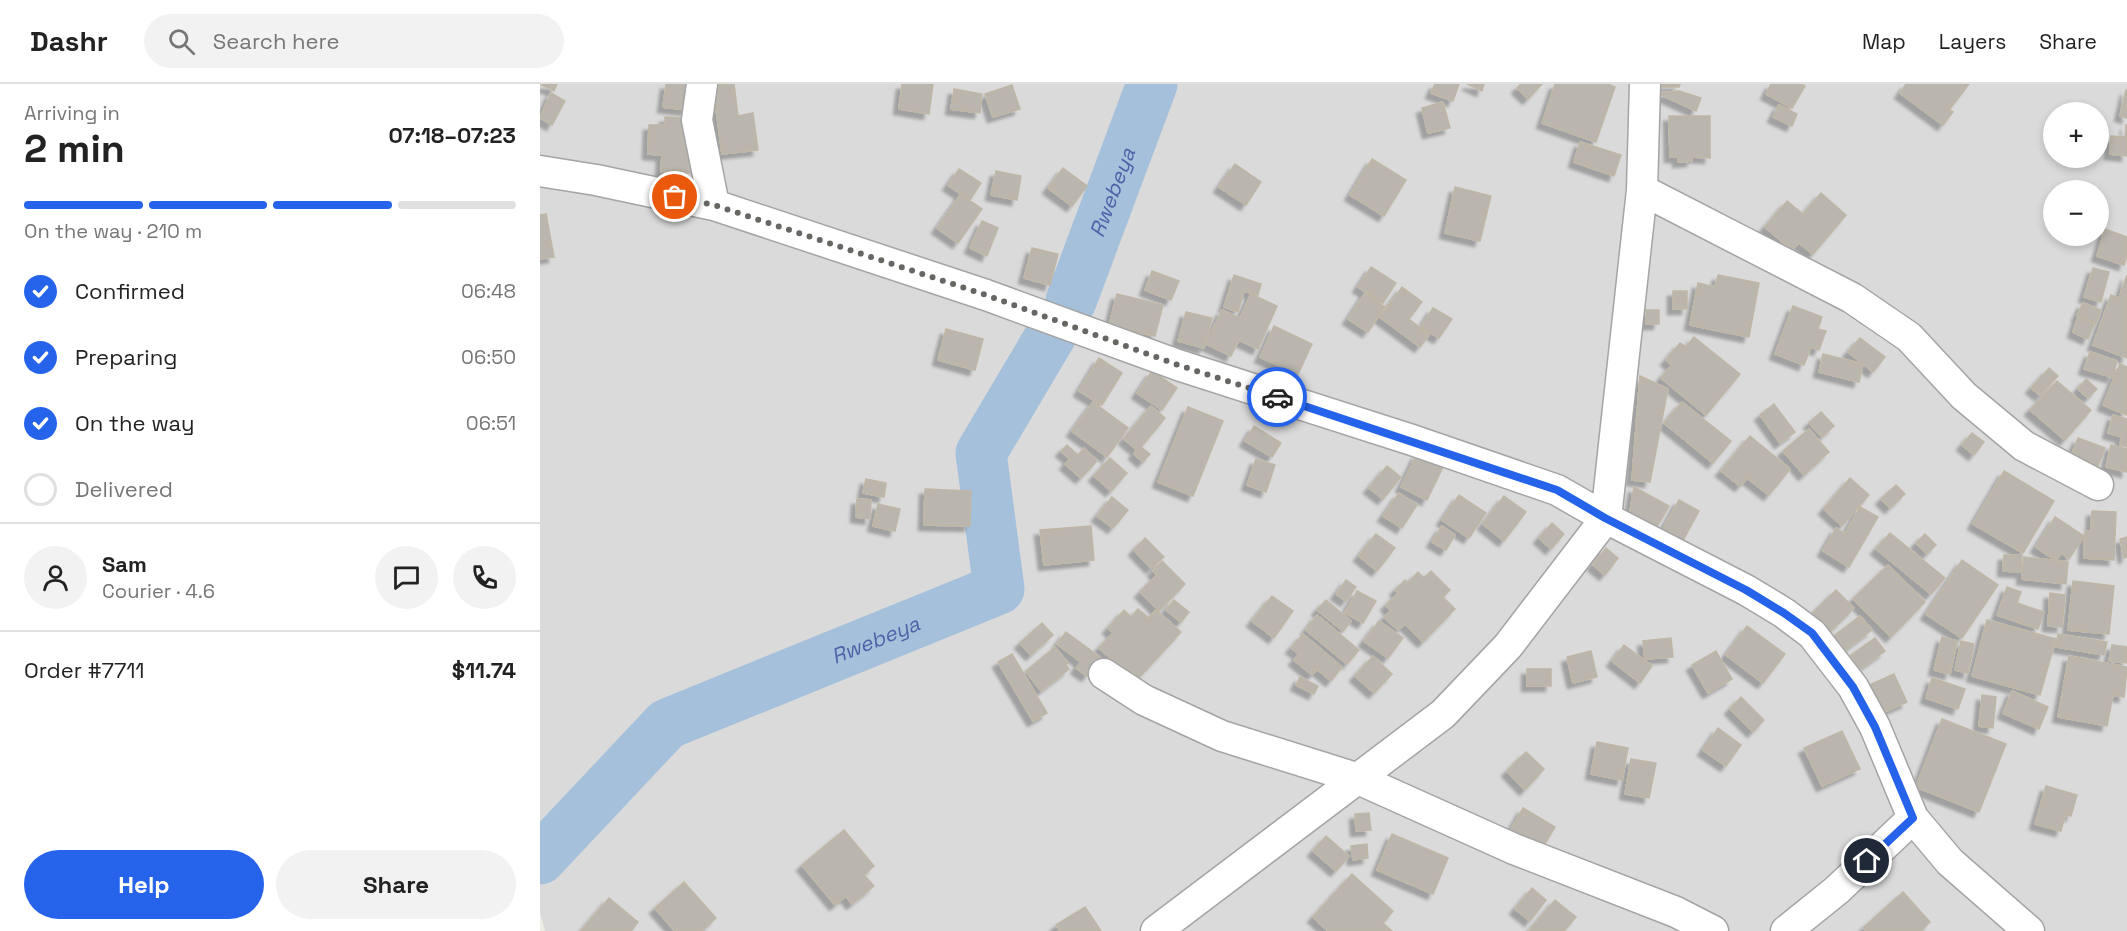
<!DOCTYPE html>
<html lang="en">
<head>
<meta charset="utf-8">
<style>
  body { margin:0; font-family:"Space Grotesk",sans-serif; background:#f2f2f2; color:#222; height:100vh; display:flex; flex-direction:column; font-size:22px; white-space:nowrap }
  * { box-sizing:border-box; margin:0 }
  p { font-size:20px; color:#767676 }
  .icon { flex:none; width:33px; height:33px; fill:none; stroke:currentColor; stroke-width:2; stroke-linecap:round; stroke-linejoin:round }
  .map { position:relative; flex:1; overflow:hidden }
  .details { display:flex; flex-direction:column; background:#fff; width:540px }
  .details>* { flex:none }
  .fabs { position:absolute; left:1503px; top:18px; display:grid; gap:12px }
  .fabs a { display:grid; place-items:center; width:66px; height:66px; border-radius:50%; background:#fff; box-shadow:0 3px 9px #0003; font-size:30px }
  .pin { position:absolute; display:grid; place-items:center; width:51px; height:51px; color:#fff; margin:-26px; border:3px solid #fff; border-radius:50%; box-shadow:0 2px 6px #0007 }
  .courier { position:absolute; display:grid; place-items:center; width:60px; height:60px; margin:-30px; border:4px solid #2563eb; border-radius:50%; background:#fff; color:#222; box-shadow:0 2px 8px #0007 }
  .overview em { font-style:normal; font-weight:700 }
  .overview div { display:flex; flex-direction:column-reverse }
  .overview { display:flex; align-items:center; justify-content:space-between; height:102px; padding:0 24px }
  h1 { font-size:39px; font-weight:700; line-height:45px }
  .bar { display:grid; grid-template-columns:repeat(4,1fr); gap:9px 6px; align-content:center; height:72px; padding:0 24px }
  .bar i { height:8px; border-radius:4px; background:#e0e0e0 }
  .bar .selected { background:#2563eb }
  .bar p { grid-column:span 4 }
  .line { display:flex; align-items:center; gap:15px; padding:0 24px; border-top:2px solid #e0e0e0 }
  .line div { flex:1 }
  .round { display:grid; place-items:center; flex:none; width:63px; height:63px; border-radius:32px; background:#f2f2f2 }
  ol { padding:0 24px; list-style:none }
  li { display:flex; align-items:center; gap:18px; height:66px }
  li p { margin-inline-start:auto }
  li .icon { padding:6px; border-radius:50%; background:#2563eb; color:#fff; stroke-width:4 }
  li:last-child { color:#767676 }
  li i { width:33px; height:33px; border:3px solid #e0e0e0; border-radius:50% }
  .primary-button { display:flex; gap:12px; margin-top:auto; padding:12px 24px }
  .primary-button a { flex:1; height:69px; border-radius:36px; background:#2563eb; color:#fff; font-size:24px; font-weight:700; line-height:69px; text-align:center }
  .primary-button a+a { background:#f2f2f2; color:#222 }
  header { display:flex; align-items:center; gap:36px; box-sizing:border-box; height:84px; padding:0 30px; background:#fff; border-bottom:2px solid #e0e0e0 }
  header strong { font-size:28px }
  nav { display:flex; gap:33px; margin-inline-start:auto; font-size:21px }
  .search { width:420px; height:54px; background:#f2f2f2; display:flex; align-items:center; gap:15px; box-sizing:border-box; padding:0 21px; border-radius:33px; color:#767676; font-size:22px }
  main { display:flex; flex:1; min-height:0 }
  .map>svg:first-child { display:block }
  .residential { fill:#dbdada; fill-rule:evenodd }
  .lines { fill:none; stroke-linecap:round; stroke-linejoin:round }
  .river { stroke:#a4c0db; stroke-width:51 }
  .building { fill:#bab6ad; stroke:#bfb7a6; stroke-width:1.5; filter:url(#shadow) }
  .street-casing { stroke:#a4a4a4; stroke-width:33 }
  .street { stroke:#fff; stroke-width:30 }
  .done { stroke:#666662; stroke-width:6; stroke-dasharray:0 10.8 }
  .route { stroke:#2563eb; stroke-width:8 }
  .labels { text-anchor:middle; dominant-baseline:central; stroke-width:5; stroke-linejoin:round; paint-order:stroke }
  .water-label { font-size:21px; font-style:italic; fill:#4d63a9; stroke:#fff }
</style>
</head>
<body>
<header>
<strong>Dashr</strong>
<div class="search"><svg class="icon" aria-label="search" viewBox="0 0 24 24"><circle cx="10" cy="10" r="6"/><path d="M15 15l6 6"/></svg>Search here</div>
<nav><a>Map</a><a>Layers</a><a>Share</a></nav>
</header>
<main>
<section class="details">
<div class="overview"><div><h1>2 min</h1><p>Arriving in</p></div><em>07:18–07:23</em></div>
<div class="bar"><i class="selected"></i><i class="selected"></i><i class="selected"></i><i></i><p>On the way · 210 m</p></div>
<ol>
<li><svg class="icon" aria-label="check" viewBox="0 0 24 24"><path d="M5 12l5 5 9-10"/></svg>Confirmed<p>06:48</p></li>
<li><svg class="icon" aria-label="check" viewBox="0 0 24 24"><path d="M5 12l5 5 9-10"/></svg>Preparing<p>06:50</p></li>
<li><svg class="icon" aria-label="check" viewBox="0 0 24 24"><path d="M5 12l5 5 9-10"/></svg>On the way<p>06:51</p></li>
<li><i></i>Delivered</li>
</ol>
<div class="line" style="height:108px"><a class="round"><svg class="icon" aria-label="person" viewBox="0 0 24 24"><circle cx="12" cy="8" r="4"/><path d="M4 21q1-7 8-7t8 7"/></svg></a><div><b>Sam</b><p>Courier · 4.6</p></div><a class="round"><svg class="icon" aria-label="chat" viewBox="0 0 24 24"><path d="M4 5h16v11H9l-5 4z"/></svg></a><a class="round"><svg class="icon" aria-label="phone" viewBox="0 0 24 24"><path d="M5 4h4l2 5-3 2q2 4 5 5l2-3 5 2v4C11 20 4 13 5 4z"/></svg></a></div>
<div class="line" style="height:78px"><div>Order #7711</div><b>$11.74</b></div>
<div class="primary-button"><a>Help</a><a>Share</a></div>
</section>
<div class="map">
<svg width="1587" height="847" viewBox="0 0 1587 847">
  <defs>
    <filter id="shadow"><feDropShadow dx="-5.5" dy="5.5" stdDeviation="1.5" flood-color="#0004"/></filter>
  </defs>
  <rect width="100%" height="100%" fill="#eeede3"/>
  <path class="residential" d="M0 0H1587V847H5L0 829ZM1514 28H1558V74H1514ZM1514 106H1558V152H1514Z"/>
  <g class="lines">
    <g class="river">
      <path id="s1" d="M531 217 612 0"/>
      <path id="s2" d="M0 775 127 640 459 505 441 369 511 251"/>
    </g>
  </g>
  <path class="building" d="M0 0H17L14 7Z
    M126 0H151L147 26 123 23Z
    M194 0 198 32 213 29 218 66 182 70 173 1Z
    M362 0H393L389 30 359 25Z
    M895 0H919L913 17 891 9Z
    M927 0H944L942 7Z
    M981 0H1002L988 15 977 4Z
    M1015 0H1068L1075 3 1056 58 1002 39Z
    M1116 0H1140L1139 3H1115Z
    M1231 0H1261L1265 2 1252 24 1226 10Z
    M1366 0H1429L1409 26 1413 28 1403 41 1360 9Z
    M472 1 480 25 453 33 445 10Z
    M414 5 442 10 440 29 411 25Z
    M1586 6 1587 7V34L1580 32Z
    M1139 7 1161 14 1156 27 1117 9Z
    M11 9 25 17 12 41 0 34Z
    M903 18 910 44 888 49 882 24Z
    M1239 21 1257 30 1252 42 1233 33Z
    M1129 32H1170V74L1152 73V77L1138 78V73H1130Z
    M125 33 152 34 151 89 121 88 122 71 108 70 109 41H125Z
    M1586 40 1587 72 1570 70 1571 52 1585 53Z
    M1040 58 1081 71 1074 92 1034 78Z
    M832 75 866 96 844 132 810 111Z
    M695 80 721 98 706 121 679 103Z
    M523 84 547 102 532 122 508 104Z
    M419 85 441 99 430 116 408 101Z
    M456 87 481 92 477 116 451 111Z
    M915 103 951 112 940 157 905 149Z
    M1281 109 1306 131 1273 170 1259 159 1252 166 1225 143 1247 117 1263 130Z
    M421 110 442 125 418 159 397 144Z
    M6 130 14 173 0 175V131Z
    M442 137 458 144 447 172 430 164Z
    M1565 145 1587 153V172L1584 181 1557 172Z
    M492 164 518 170 510 201 484 194Z
    M831 183 856 199 843 219 818 203Z
    M1553 184 1569 188 1561 218 1544 213Z
    M612 187 639 197 631 216 605 206Z
    M694 191 721 200 718 211 704 207 698 228 684 223Z
    M1178 191 1219 199 1209 253 1150 241 1158 199 1175 203Z
    M1587 191V274L1553 261 1571 211 1579 214Z
    M862 203 882 218 869 235 889 251 880 263 840 233Z
    M1133 207H1147V225H1133Z
    M825 209 845 223 828 248 808 235Z
    M577 210 623 221 615 252 569 242Z
    M711 210 737 222 718 265 699 256 691 272 666 260 682 226 700 234Z
    M1543 219 1561 226 1556 240 1537 232Z
    M1253 222 1282 233 1278 245 1286 247 1279 266 1271 263 1264 281 1235 270Z
    M893 224 912 235 899 254 881 243Z
    M1106 226H1119V240H1106Z
    M646 228 672 234 664 264 638 257Z
    M1538 233 1554 240 1548 255 1533 248Z
    M734 242 772 260 758 290 720 273Z
    M406 245 443 255 435 286 398 276Z
    M1154 253 1200 290 1166 331 1121 294 1132 281 1126 276 1140 259 1146 263Z
    M1320 254 1345 273 1333 288 1308 268Z
    M1550 268 1577 277 1572 293 1544 285Z
    M1283 270 1323 280 1319 298 1279 288Z
    M559 274 582 289 562 321 539 307Z
    M1580 280 1587 283V331L1563 321Z
    M1509 284 1518 292 1500 311 1491 304Z
    M612 287 637 304 622 326 597 309Z
    M1100 292 1128 305 1110 398 1092 396Z
    M1546 295 1557 305 1548 314 1538 305Z
    M1517 297 1551 326 1525 356 1490 326Z
    M553 318 588 344 567 373 532 347Z
    M1142 318 1191 357 1173 379 1124 339Z
    M1234 320 1255 348 1240 359 1220 331Z
    M611 322 625 334 601 363 610 370 603 378 594 370 597 366 584 355Z
    M648 323 683 337 653 412 618 398Z
    M1281 328 1294 342 1282 353 1269 339Z
    M1573 331 1587 335V363L1580 361 1582 353 1568 349Z
    M714 342 741 359 732 373 705 357Z
    M1269 345 1289 368 1264 391 1243 367Z
    M1432 349 1444 358 1434 371 1422 361Z
    M1210 352 1250 385 1229 411 1207 394 1200 402 1181 387Z
    M1538 354 1565 364 1558 382 1531 372Z
    M527 361 538 371 544 364 557 377 541 394 525 380 530 375 521 367Z
    M1571 361 1587 365V388L1566 383Z
    M877 370 903 383 887 416 861 403Z
    M570 374 587 389 571 407 554 392Z
    M716 375 735 381 726 408 707 401Z
    M847 382 861 393 843 415 829 404Z
    M1464 387 1514 417 1483 469 1433 440Z
    M1310 394 1329 411 1302 442 1284 425Z
    M326 395 346 399 344 413 323 409Z
    M1356 401 1365 410 1350 424 1341 415Z
    M1094 403 1129 422 1115 446 1089 434Z
    M385 405 431 407 430 442 384 441Z
    M859 409 877 421 862 444 843 432Z
    M919 411 946 429 929 454 902 436Z
    M964 412 986 428 964 457 943 440Z
    M572 413 588 426 573 444 557 432Z
    M317 415 331 416 330 435 316 433Z
    M1139 416 1159 427 1141 460 1121 449Z
    M338 420 360 425 355 447 333 442Z
    M1320 423 1338 433 1309 483 1283 467 1296 444 1305 450Z
    M1552 427 1576 428 1574 476 1544 474 1545 447 1551 448Z
    M1515 433 1544 452 1529 475 1521 469 1516 477 1496 463Z
    M1012 439 1024 450 1011 465 999 454Z
    M551 442 554 476 504 481 500 446Z
    M902 442 915 451 906 466 892 458Z
    M1350 449 1405 494 1391 510 1336 465Z
    M836 450 855 464 837 487 819 472Z
    M1385 450 1396 461 1387 470 1376 459Z
    M1587 453V473L1584 474 1580 455Z
    M605 454 624 473 611 484 594 466Z
    M1066 464 1078 474 1065 491 1053 481Z
    M1464 471H1482L1481 488 1463 487Z
    M1484 473 1528 478 1526 500 1482 495Z
    M1422 476 1458 501 1422 554 1386 530Z
    M622 477 645 500 619 527 600 508 617 491 613 487Z
    M1348 481 1385 518 1351 553 1313 515Z
    M891 487 910 506 903 513 915 525 883 558 865 540 858 546 844 533 851 527 846 521 858 509 855 506 865 496 868 499 878 488 884 494Z
    M806 496 816 503 806 517 796 510Z
    M1533 497 1574 502 1569 550 1528 546Z
    M1467 503 1481 508 1477 519 1504 528 1498 545 1457 531Z
    M1296 506 1314 524 1288 550 1271 531Z
    M817 507 836 517 823 539 805 529Z
    M1510 509 1525 511 1522 543 1508 542Z
    M732 512 753 527 734 554 712 537Z
    M634 516 649 528 641 538 626 526Z
    M786 516 811 537 803 547 777 526Z
    M598 525 609 534 616 526 641 548 596 597 559 564 573 549 568 544 584 526 591 533Z
    M777 531 819 566 807 580 766 546Z
    M1320 532 1332 546 1301 569 1290 555Z
    M1447 536 1516 555 1500 611 1432 592Z
    M839 537 863 554 848 574 824 557Z
    M502 539 513 551 491 571 480 559Z
    M1207 542 1245 570 1223 599 1186 571Z
    M526 548 561 574 547 592 536 584 541 578 517 560Z
    M763 550 802 583 791 597 777 585 772 591 754 576 759 570 751 564Z
    M1518 550 1567 558 1564 571 1516 563Z
    M1402 553 1417 557 1410 590 1394 586Z
    M1131 554 1133 573 1105 575 1103 557Z
    M1335 554 1345 567 1316 588 1307 574Z
    M1421 557 1434 560 1428 589 1415 586Z
    M1084 561 1112 582 1100 599 1072 577Z
    M1572 561 1587 563V579L1569 577Z
    M515 563 528 579 526 581 529 585 501 607 486 587Z
    M1051 567 1057 593 1033 599 1027 573Z
    M1176 567 1192 595 1168 609 1152 581Z
    M472 570 507 629 493 637 458 578Z
    M833 572 852 590 834 609 815 592Z
    M1529 572 1587 583 1584 613 1573 611 1567 642 1518 633Z
    M987 585H1011V602H987Z
    M1354 590 1367 618 1337 631 1325 603Z
    M760 593 778 602 774 610 756 601Z
    M1392 594 1425 605 1418 625 1386 614Z
    M1472 607 1508 623 1499 645 1463 629Z
    M1442 611 1456 613 1453 644 1439 642Z
    M1201 613 1224 636 1213 648 1190 625Z
    M1402 635 1466 660 1439 728 1376 703Z
    M1178 644 1201 661 1186 682 1163 666Z
    M1302 647 1320 685 1282 702 1264 664Z
    M1057 658 1088 664 1082 696 1051 690Z
    M986 668 1004 685 985 706 967 687Z
    M1091 675 1116 679 1109 714 1085 710Z
    M1506 702 1537 711 1531 732 1525 731 1521 747 1495 740Z
    M983 724 1015 743 999 770 968 751Z
    M829 729 831 746 816 747 815 730Z
    M304 746 334 782 324 791 334 802 312 820 306 812 295 821 262 781Z
    M852 750 908 774 893 810 837 786Z
    M786 752 809 772 796 787 773 767Z
    M827 760 828 774 813 776 811 762Z
    M812 790 853 827 843 839 852 847H788L773 833Z
    M144 798 176 834 162 847H135L115 824Z
    M992 804 1006 816 990 837 975 825Z
    M1363 808 1390 838 1381 847H1326L1323 844Z
    M69 814 98 838 91 847H41Z
    M1015 816 1036 833 1024 847H989Z
    M545 823 561 847H520L516 841Z"/>
  <g class="lines">
    <defs>
      <path id="street" d="M162 0 157 36 174 121
        M0 87 56 96 174 121 446 211 638 281 872 356 1017 406 1066 434 1206 506 1244 529 1272 550 1313 603 1335 643 1373 734 1410 778 1489 847
        M1102 106 1312 214 1369 253 1424 312 1484 362 1558 401
        M564 590 604 616 682 652 816 694 974 765 1136 828 1173 847
        M616 847 903 630 968 562 1066 434 1102 106 1105 0
        M1246 847 1297 806 1373 734"/>
    </defs>
    <use href="#street" class="street-casing"/>
    <use href="#street" class="street"/>
  </g>
  <g class="lines">
    <path class="done" d="M135 113 174 121 446 211 638 281 737 313"/>
    <path class="route" d="M737 313 1017 406 1065 434 1206 506 1244 529 1272 549 1313 603 1335 643 1373 734 1327 777"/>
  </g>
  <g class="labels">
    <g class="water-label">
      <text stroke="none"><textPath href="#s1" startOffset="116">Rwebeya</textPath></text>
      <text stroke="none"><textPath href="#s2" startOffset="410">Rwebeya</textPath></text>
    </g>
  </g>
</svg>
<div class="fabs">
<a>+</a>
<a>−</a>
</div>
<div class="pin" style="left:135px;top:113px;background:#ea580c"><svg class="icon" aria-label="bag" viewBox="0 0 24 24"><path d="M5 8h14l-1 12H6zM9 8a3 3 0 0 1 6 0"/></svg></div>
<div class="pin" style="left:1327px;top:777px;background:#1f2937"><svg class="icon" aria-label="home" viewBox="0 0 24 24"><path d="M3 11l9-7 9 7M6 9v11h12V9"/></svg></div>
<div class="courier" style="left:737px;top:313px"><svg class="icon" aria-label="car" viewBox="0 0 24 24"><path d="M5 17H2v-5l4-1 3-4h7l3 4 3 1v5h-3M9 17h6M6 11h13"/><circle cx="7" cy="17" r="2"/><circle cx="17" cy="17" r="2"/></svg></div>
</div>
</main>
</body>
</html>
